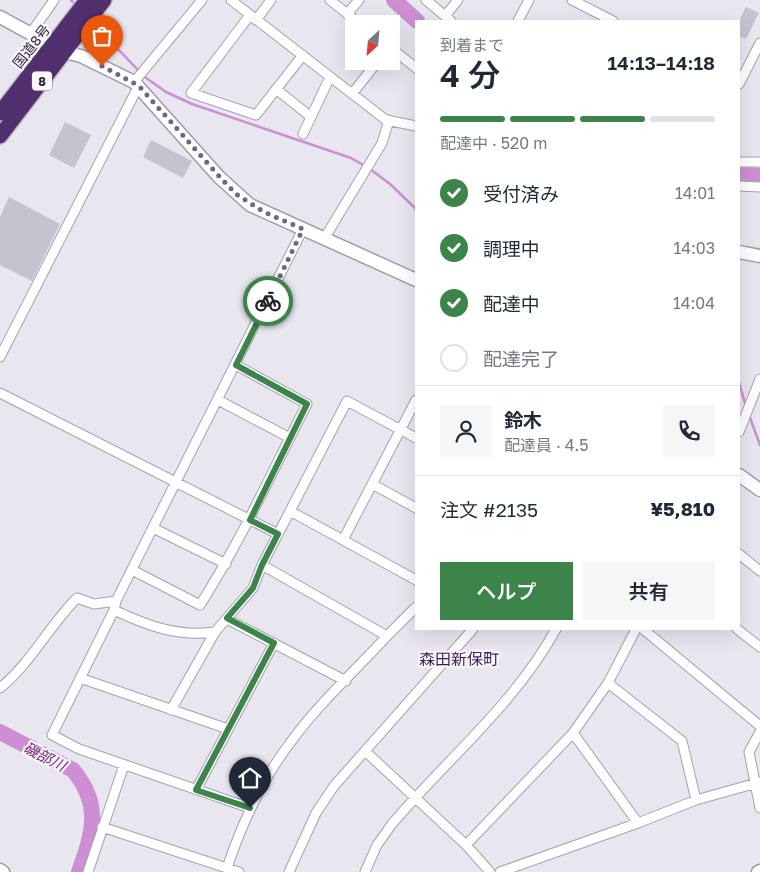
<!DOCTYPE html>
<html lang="ja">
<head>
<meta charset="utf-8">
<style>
  body { margin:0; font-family:"Golos Text","Noto Sans JP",sans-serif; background:#f6f6f7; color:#1f2937; height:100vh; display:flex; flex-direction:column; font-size:19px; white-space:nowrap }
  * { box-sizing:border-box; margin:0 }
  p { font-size:16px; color:#747a83 }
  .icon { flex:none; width:28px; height:28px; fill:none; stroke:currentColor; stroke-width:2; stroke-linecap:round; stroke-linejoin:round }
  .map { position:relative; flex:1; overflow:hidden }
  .drawer { position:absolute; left:415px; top:20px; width:325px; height:610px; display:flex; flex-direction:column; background:#fff; border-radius:0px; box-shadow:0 5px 20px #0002 }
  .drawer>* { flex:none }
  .needle { width:32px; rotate:206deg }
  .controls { position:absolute; left:345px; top:15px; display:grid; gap:10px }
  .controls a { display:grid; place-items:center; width:55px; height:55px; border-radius:0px; background:#fff; box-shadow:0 5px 20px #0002; font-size:25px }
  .pin { position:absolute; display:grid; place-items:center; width:42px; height:42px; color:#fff; margin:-51px -21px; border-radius:50% 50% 50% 0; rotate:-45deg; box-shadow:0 0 5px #0007 }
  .pin .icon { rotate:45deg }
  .courier { position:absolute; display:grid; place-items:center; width:50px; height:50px; margin:-25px; border:4px solid #3c8449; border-radius:50%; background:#fff; color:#222; box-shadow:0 1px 6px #0007 }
  .head em { font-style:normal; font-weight:600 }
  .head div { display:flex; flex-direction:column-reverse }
  .head { display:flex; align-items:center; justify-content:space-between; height:85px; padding:0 25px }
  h1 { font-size:32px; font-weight:600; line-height:38px }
  .bar { display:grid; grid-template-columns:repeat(4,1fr); gap:8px 5px; align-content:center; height:60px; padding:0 25px }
  .bar i { height:6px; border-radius:4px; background:#e0e1e3 }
  .bar .selected { background:#3c8449 }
  .bar p { grid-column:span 4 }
  .line { display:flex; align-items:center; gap:12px; padding:0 25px; border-top:1px solid #e0e1e3 }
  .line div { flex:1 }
  .round { display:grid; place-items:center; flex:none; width:52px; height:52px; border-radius:0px; background:#f6f6f7 }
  ol { padding:0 25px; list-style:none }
  li { display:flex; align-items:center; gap:15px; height:55px }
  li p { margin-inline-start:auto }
  li .icon { padding:5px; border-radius:50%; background:#3c8449; color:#fff; stroke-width:4 }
  li:last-child { color:#747a83 }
  li i { width:28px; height:28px; border:2px solid #e0e1e3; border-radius:50% }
  .primary-button { display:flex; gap:10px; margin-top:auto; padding:10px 25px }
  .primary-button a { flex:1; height:58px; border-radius:0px; background:#3c8449; color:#fff; font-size:20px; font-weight:600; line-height:58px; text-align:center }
  .primary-button a+a { background:#f6f6f7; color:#1f2937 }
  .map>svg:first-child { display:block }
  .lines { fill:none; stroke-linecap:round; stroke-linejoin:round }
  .stream { stroke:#ce8ed3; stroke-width:2.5 }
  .river { stroke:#ce8ed3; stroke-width:16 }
  .building { fill:#c6c2d0 }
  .street-casing { stroke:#a6a0b0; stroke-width:11 }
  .secondary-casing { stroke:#a298b0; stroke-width:15 }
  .highway-casing { stroke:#c6c2ca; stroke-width:18 }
  .street { stroke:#fff; stroke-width:9 }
  .secondary { stroke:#fff; stroke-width:12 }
  .highway { stroke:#522f6e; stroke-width:15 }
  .done { stroke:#72687e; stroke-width:5; stroke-dasharray:0 9 }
  .route { stroke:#3c8449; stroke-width:6 }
  .labels { text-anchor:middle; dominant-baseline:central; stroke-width:4.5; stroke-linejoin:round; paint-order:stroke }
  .shield { fill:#f8f7fb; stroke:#6d6379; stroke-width:1 }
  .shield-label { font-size:12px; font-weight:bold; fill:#322441 }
  .street-label { font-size:14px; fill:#322441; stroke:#f8f7fb }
  .water-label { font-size:15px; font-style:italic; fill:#781c7f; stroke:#f8f7fb }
  .quarter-label { font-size:16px; fill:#3b1f54; stroke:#f8f7fb }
</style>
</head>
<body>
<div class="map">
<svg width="760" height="872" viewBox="0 0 760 872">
  <rect width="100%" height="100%" fill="#e8e6ef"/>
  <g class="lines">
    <path class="stream" d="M71 0 77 6
      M93 23 139 71
      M142 75 166 92 192 104 351 158 365 166
      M370 169 390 184 416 209
      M739 382 746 407
      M749 415 760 445"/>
    <path class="river" d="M394 0 417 21
      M739 175 760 176
      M0 732 73 770C102 805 93 833 79 872"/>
  </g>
  <path class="building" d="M746 7 759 13 746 39 739 36V21Z
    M65 122 91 135 74 168 49 155Z
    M151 140 192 161 183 178 143 157Z
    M9 197 60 224 32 281 0 265V217Z"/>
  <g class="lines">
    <defs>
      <path id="street" d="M231 0 386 120 416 126
        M330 0 360 24
        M426 0 451 21
        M572 0 613 21
        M347 14 359 0
        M250 15 191 93 256 115 303 55
        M445 16 458 0
        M256 20 271 0
        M518 21 529 0
        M31 33 54 0
        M391 48 416 68
        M134 82 202 0
        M739 84 760 43
        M276 89 311 117
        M352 94 378 61
        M303 134 330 77
        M739 162H760
        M739 186 760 187
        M324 239 382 143 389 120
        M0 357 139 85
        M0 393 278 534
        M218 400 290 438
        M739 432 760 379
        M416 438 347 401 262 565 387 636 416 607
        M372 484 416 508
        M290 511 416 580
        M153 528 226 564
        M343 540 416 400
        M739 554 760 571
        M132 570 200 605C241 541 272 472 307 404L236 365
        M114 610C148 626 177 637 215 632L253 588 262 565
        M227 619 346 681
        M643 629 760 726
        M737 629 760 647
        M80 678 228 729
        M608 683 682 741 696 800
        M0 688C31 663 49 626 77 598L94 604 116 601
        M171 710 215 632
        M760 732 749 752 760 808
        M573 733 638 823
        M365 751 466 845 490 872
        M196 790 274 643
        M250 808 79 749 52 735 114 610 116 601 303 229
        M102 827 239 872
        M466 845 573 733 608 683 636 629
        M227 868C242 823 261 781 290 743 318 704 355 671 387 636
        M88 872 124 765
        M289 872 316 813 334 786 473 629
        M365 872 377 845 392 824C447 759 515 704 556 629
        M500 872 638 823 696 800 760 782"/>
      <path id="secondary" d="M0 17 64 52 81 56 134 82 219 177 250 205 416 280
        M739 252 760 256
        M739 475 760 490
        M0 870 3 872
        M758 872 760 871"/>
      <path id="highway" d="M0 113 87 0
        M0 136 104 0"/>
    </defs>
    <use href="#street" class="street-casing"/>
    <use href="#secondary" class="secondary-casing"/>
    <use href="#highway" class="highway-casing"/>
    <use href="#street" class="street"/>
    <use href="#secondary" class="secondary"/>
    <use href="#highway" class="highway"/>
  </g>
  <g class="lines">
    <path class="done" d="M102 66 139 86 219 176 236 194 264 212 303 229 268 301"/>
    <path class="route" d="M250 808 196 790 274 643 227 618 253 588 262 565 278 534 250 520 307 404 236 365 268 301"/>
  </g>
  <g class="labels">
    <rect class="shield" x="32" y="71.5" width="20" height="19" rx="4"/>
    <g class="shield-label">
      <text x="42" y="81">8</text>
    </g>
    <g class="street-label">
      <text transform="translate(31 46) rotate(-52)">国道8号</text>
    </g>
    <g class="water-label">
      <text transform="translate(45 756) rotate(27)">磯部川</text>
    </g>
    <g class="quarter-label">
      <text x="459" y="659">森田新保町</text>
    </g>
  </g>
</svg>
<div class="controls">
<a><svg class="needle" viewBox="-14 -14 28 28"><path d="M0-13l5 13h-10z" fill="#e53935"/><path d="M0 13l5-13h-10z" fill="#747a83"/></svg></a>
</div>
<div class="pin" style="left:102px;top:66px;background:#ea580c"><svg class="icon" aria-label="bag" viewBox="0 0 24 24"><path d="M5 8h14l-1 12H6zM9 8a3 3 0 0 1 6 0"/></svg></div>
<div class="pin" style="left:250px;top:808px;background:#1f2937"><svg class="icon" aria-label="home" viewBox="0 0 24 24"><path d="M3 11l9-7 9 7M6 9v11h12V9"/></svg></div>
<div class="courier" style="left:268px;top:301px"><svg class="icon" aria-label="bike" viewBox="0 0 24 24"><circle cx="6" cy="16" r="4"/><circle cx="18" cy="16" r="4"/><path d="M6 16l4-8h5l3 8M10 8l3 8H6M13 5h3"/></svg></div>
<section class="drawer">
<div class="head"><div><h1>4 分</h1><p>到着まで</p></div><em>14:13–14:18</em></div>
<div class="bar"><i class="selected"></i><i class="selected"></i><i class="selected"></i><i></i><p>配達中 · 520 m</p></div>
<ol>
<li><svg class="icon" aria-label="check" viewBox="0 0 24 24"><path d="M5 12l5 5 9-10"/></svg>受付済み<p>14:01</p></li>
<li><svg class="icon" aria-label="check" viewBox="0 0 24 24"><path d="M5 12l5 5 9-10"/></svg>調理中<p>14:03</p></li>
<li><svg class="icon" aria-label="check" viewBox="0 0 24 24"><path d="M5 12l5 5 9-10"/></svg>配達中<p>14:04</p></li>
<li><i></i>配達完了</li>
</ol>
<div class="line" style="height:90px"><a class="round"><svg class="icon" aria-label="person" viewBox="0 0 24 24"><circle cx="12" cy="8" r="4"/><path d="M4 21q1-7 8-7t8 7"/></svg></a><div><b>鈴木</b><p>配達員 · 4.5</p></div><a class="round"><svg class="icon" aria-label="phone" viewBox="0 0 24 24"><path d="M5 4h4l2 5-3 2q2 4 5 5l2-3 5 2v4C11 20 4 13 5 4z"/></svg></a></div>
<div class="line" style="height:65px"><div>注文 #2135</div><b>¥5,810</b></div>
<div class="primary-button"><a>ヘルプ</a><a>共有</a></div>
</section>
</div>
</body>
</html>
